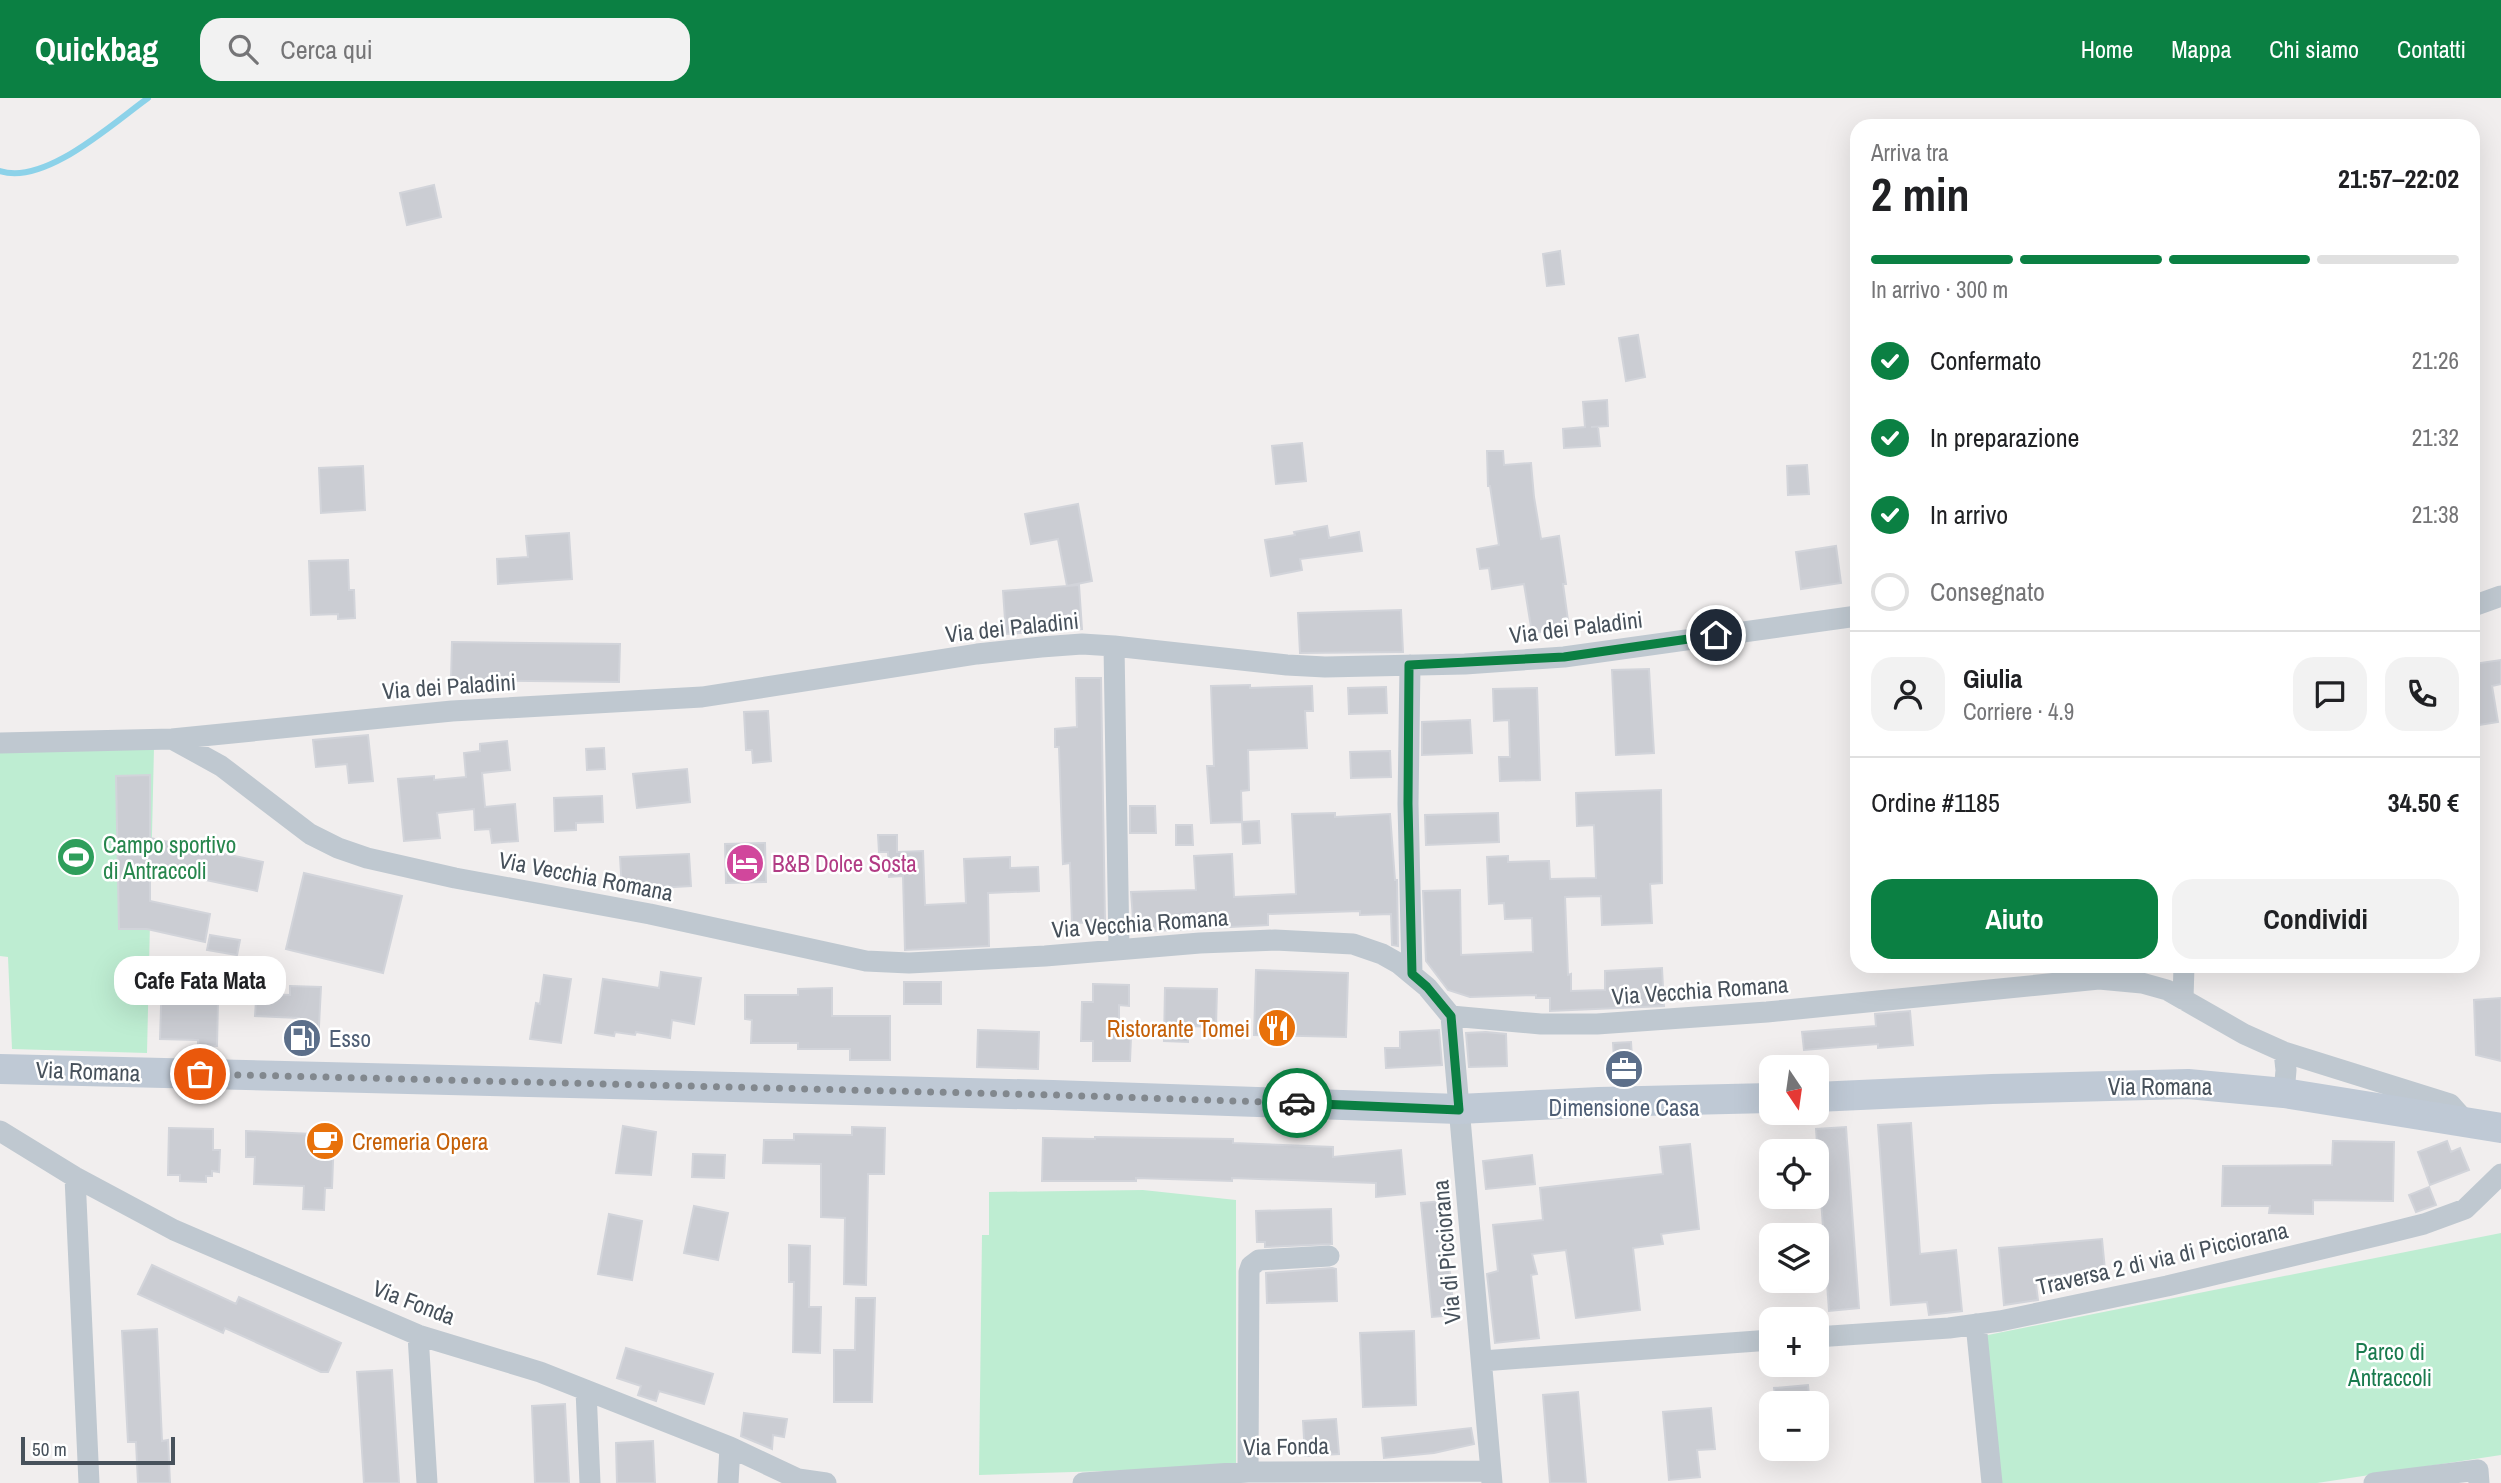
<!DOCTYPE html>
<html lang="it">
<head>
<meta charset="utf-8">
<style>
  body { margin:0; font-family:"Archivo Narrow",sans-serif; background:#f2f2f2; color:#202124; height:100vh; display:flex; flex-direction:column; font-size:26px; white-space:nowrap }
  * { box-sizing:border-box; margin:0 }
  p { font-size:23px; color:#757577 }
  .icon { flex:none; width:38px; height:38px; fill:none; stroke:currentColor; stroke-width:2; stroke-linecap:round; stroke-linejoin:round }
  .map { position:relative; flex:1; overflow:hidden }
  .panel { position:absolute; left:1850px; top:21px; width:630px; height:854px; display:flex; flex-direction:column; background:#fff; border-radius:21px; box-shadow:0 7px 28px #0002 }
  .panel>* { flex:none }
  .needle { width:46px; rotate:167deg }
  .controls { position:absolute; left:1759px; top:957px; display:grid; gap:14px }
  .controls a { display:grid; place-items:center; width:70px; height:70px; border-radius:14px; background:#fff; box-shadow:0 7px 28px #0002; font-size:35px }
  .scale { position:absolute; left:21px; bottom:18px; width:154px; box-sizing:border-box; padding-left:7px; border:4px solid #47515b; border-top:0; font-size:19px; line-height:24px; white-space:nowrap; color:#47515b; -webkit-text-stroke:5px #fff; paint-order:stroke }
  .pin { position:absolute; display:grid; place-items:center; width:60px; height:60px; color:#fff; margin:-30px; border:4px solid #fff; border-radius:50%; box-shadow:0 2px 7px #0007 }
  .courier { position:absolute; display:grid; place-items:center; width:70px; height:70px; margin:-35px; border:5px solid #0b8043; border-radius:50%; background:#fff; color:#222; box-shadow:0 2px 9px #0007 }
  .bubble { position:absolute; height:49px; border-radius:21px; background:#fff; box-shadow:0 7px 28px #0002; font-size:23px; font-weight:700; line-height:49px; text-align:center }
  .head em { font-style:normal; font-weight:700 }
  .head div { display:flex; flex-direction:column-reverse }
  .head { display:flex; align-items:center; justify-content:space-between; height:119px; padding:0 21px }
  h1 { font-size:46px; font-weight:700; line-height:52px }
  .bar { display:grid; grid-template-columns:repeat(4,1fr); gap:10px 7px; align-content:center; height:84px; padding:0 21px }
  .bar i { height:9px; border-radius:5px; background:#e0e0e0 }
  .bar .current { background:#0b8043 }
  .bar p { grid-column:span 4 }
  .line { display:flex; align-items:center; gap:18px; padding:0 21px; border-top:2px solid #e0e0e0 }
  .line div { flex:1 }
  .round { display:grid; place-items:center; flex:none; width:74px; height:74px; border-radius:21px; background:#f2f2f2 }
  ol { padding:0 21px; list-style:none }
  li { display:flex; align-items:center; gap:21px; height:77px }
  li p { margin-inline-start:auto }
  li .icon { padding:7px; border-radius:50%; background:#0b8043; color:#fff; stroke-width:4 }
  li:last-child { color:#757577 }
  li i { width:38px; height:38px; border:4px solid #e0e0e0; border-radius:50% }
  .button { display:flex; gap:14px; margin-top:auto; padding:14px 21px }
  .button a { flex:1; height:80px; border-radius:21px; background:#0b8043; color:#fff; font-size:28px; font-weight:700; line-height:80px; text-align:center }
  .button a+a { background:#f2f2f2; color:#202124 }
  header { display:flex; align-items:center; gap:42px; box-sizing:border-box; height:98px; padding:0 35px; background:#0b8043; color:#fff }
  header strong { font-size:33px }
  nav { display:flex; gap:38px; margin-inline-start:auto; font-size:24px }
  .search { width:490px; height:63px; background:#f2f2f2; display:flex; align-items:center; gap:18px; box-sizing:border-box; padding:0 24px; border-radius:21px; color:#757577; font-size:26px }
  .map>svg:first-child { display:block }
  .green { fill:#beedd2 }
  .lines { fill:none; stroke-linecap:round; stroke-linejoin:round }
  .stream { stroke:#8cd2e9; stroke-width:6 }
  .building { fill:#cbcdd3; stroke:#d2d4da; stroke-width:2 }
  .street { stroke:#bfc8d0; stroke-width:21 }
  .secondary { stroke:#bfc9d5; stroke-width:30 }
  .done { stroke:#82888e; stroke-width:7; stroke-dasharray:0 12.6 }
  .route { stroke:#0b8043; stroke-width:9 }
  .labels { text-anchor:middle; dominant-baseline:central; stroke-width:5; stroke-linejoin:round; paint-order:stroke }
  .street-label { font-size:23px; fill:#47515b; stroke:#fff }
  .leisure-label { font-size:23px; fill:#27864d; stroke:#fff; text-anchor:start }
  .hotel-label { font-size:23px; fill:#b23c85; stroke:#fff; text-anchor:start }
  .food-label { font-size:23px; fill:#c56008; stroke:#fff; text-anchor:end }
  .service-label { font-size:23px; fill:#4e5e75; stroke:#fff; text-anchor:start }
  .park-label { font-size:23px; fill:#197b4e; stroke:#fff }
</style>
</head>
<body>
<header>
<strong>Quickbag</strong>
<div class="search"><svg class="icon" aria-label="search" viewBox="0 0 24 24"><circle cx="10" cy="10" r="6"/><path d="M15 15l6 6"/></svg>Cerca qui</div>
<nav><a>Home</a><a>Mappa</a><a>Chi siamo</a><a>Contatti</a></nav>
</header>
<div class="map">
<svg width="2501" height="1385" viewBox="0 0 2501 1385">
  <rect width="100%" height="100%" fill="#f1eeee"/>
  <path class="green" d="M154 649 147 955 12 951 8 859 0 858V652Z
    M1143 1092 1236 1102V1369L979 1377 982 1137H989V1094Z
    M2501 1135V1357L2317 1385H2001L1983 1238Z"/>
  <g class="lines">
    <path class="stream" d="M0 73C45 88 113 25 148 0"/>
  </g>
  <path class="building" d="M434 87 441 119 407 127 400 95Z
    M1560 153 1564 186 1547 188 1543 156Z
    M1638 237 1645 279 1626 283 1619 240Z
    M1607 302 1608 328 1591 329H1598L1600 348 1564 350 1563 331 1585 329 1583 304Z
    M1302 345 1306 383 1276 386 1272 348Z
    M1487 353H1503L1504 367 1531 365 1534 399 1541 441 1559 438 1566 486H1563L1569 530 1532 535 1524 486 1492 491 1489 470 1480 471 1477 451 1499 447 1490 388H1488Z
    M1807 367 1809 396 1788 397 1787 368Z
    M363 368 365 412 321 415 319 370Z
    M1078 406 1092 483 1067 488 1058 441 1031 446 1025 416Z
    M1327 428 1329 440 1359 434 1362 453 1300 461 1302 472 1271 478 1265 442 1295 437 1294 434Z
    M569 435 572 481 498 486 497 461 528 459 526 438Z
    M1836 448 1841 485 1801 491 1796 454Z
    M348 462 349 492H354L355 520 338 521V516L311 517 309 463Z
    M1079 487 1082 531 1006 536 1003 493Z
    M1401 512 1403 554 1300 555 1298 515Z
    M452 544 620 546 619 584 451 582Z
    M2501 562V586L2492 588 2498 624 2473 628V566Z
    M1649 571 1654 655 1616 657 1612 572Z
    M1076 580H1101L1105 824 1072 825 1070 765 1063 766 1059 649H1055V631L1077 629Z
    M1250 587V590L1312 588 1313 613H1305L1307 650 1248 652 1249 692 1241 693 1242 724 1211 725 1207 668H1214L1211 588Z
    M1386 589 1387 615 1349 616 1348 590Z
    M1537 590 1540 682 1500 683 1499 659H1510L1509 622 1494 623 1493 591Z
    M768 613 771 663 753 665 752 652H746L744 614Z
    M1470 622 1472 655 1422 657V624Z
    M368 637 373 683 349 685 347 666 316 669 313 642Z
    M507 643 510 672 482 675 485 709 515 706 518 743 492 745 490 731 475 732 474 711 437 715 440 740 404 743 398 681 434 678V682L466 679 464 655 480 653V646Z
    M604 650 605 671 587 672 586 651Z
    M1390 653 1391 679 1351 680 1350 654Z
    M687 671 690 704 637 710 633 676Z
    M150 677V740L263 764 257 793 150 770V803L210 816 205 844 147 831H119L116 678Z
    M1661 692 1662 785 1650 786 1652 825 1602 827 1601 798 1565 799 1568 877 1571 876V893L1605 892V873L1662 870 1664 908 1550 913V900H1536V897L1470 899 1448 892 1426 863 1423 793 1460 792 1461 857 1533 854 1532 820 1505 821 1504 805 1489 806 1487 759 1508 758V764L1549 763 1550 781 1596 780 1594 727 1577 728 1576 695Z
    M602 698 603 724 576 725V732L555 733 554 700Z
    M1130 708H1155L1156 735H1130Z
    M1335 715V719L1390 716 1395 782H1397L1398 848 1392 847 1391 816 1360 817V813L1268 816V827L1134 834 1131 794 1196 792 1194 758 1232 756 1234 799 1296 796 1292 716Z
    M1498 715 1499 744 1426 747 1425 717Z
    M1259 723 1260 745 1243 746 1242 724Z
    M1176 727H1192L1193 747H1176Z
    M878 737H897V754L923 753 925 807 966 805 964 761 1010 759V770L1038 769 1039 793 988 795 989 848 905 852 903 778 889 779 888 754H879Z
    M765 745 766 784 726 785 725 746Z
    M689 756 691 788 622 792 620 759Z
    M304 775 402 798 383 875 286 851Z
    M210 837 240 842 237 857 207 852Z
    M1256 872 1348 875 1346 939 1254 937Z
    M661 874 701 880 694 926 672 922 670 940 636 934 635 937 615 934 614 938 595 935 603 881 659 890Z
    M544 877 571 881 561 945 530 941 536 905 540 906Z
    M162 878H200L199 901 218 902 217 948 198 947V942L160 941Z
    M904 884H941V906H904Z
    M1093 886 1129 887V908L1119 907V939H1131L1130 963H1093V943H1081L1082 904H1093Z
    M290 888 321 889 318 947 298 946 299 920 255 918 256 902H269V896L290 897Z
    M832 890V918H890V962H850V951H798V945H751L752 922 745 921V897H798V891Z
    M1165 890 1217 891 1216 929 1188 928V944L1164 943Z
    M2501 900V963L2476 957 2474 902Z
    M1910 913 1913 947 1878 950V946L1804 952 1802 934 1876 928 1875 916Z
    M978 932 1039 934 1038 971 977 969Z
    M1439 932 1442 967 1386 970 1385 950H1400V934Z
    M1486 934 1506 936 1507 968 1469 969 1466 935Z
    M1631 944 1633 974 1615 976 1613 945Z
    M1911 1025 1920 1156 1956 1152 1962 1213 1929 1217 1927 1204 1891 1207 1878 1027Z
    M623 1028 656 1034 651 1077 616 1075Z
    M852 1029 885 1030 884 1076H868L866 1187 844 1186 845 1120 821 1119V1066L763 1065 764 1042H794V1036L852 1037Z
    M1846 1029 1859 1210 1829 1213 1816 1031Z
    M169 1030 213 1031V1052H220L219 1074 212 1073V1078H206V1084L180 1083V1077H168Z
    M246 1033 334 1037 332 1090H325L324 1112 303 1111 304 1088 254 1086 255 1059H246Z
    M1095 1039 1233 1041V1045L1333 1049V1059L1401 1052 1405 1096 1376 1099V1085L1232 1080V1083L1136 1080V1083H1042L1043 1040 1095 1041Z
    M2333 1043 2394 1044 2393 1103 2313 1102V1116L2269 1115 2270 1108H2222L2223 1068 2332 1067Z
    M2447 1043 2451 1054 2460 1050 2469 1072 2430 1087 2418 1054Z
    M1690 1046 1699 1131 1661 1136 1663 1146 1633 1150 1640 1212 1576 1220 1566 1152 1532 1156 1537 1176 1531 1177 1539 1240 1495 1245 1487 1176 1498 1173 1493 1127 1543 1122 1540 1090 1663 1076 1660 1049Z
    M693 1056 725 1057 724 1080 692 1079Z
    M1532 1057 1535 1086 1486 1091 1483 1063Z
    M2429 1089 2436 1107 2416 1114 2409 1097Z
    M1443 1103 1454 1217 1432 1219 1421 1105Z
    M694 1108 728 1115 718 1162 684 1155Z
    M1331 1111 1332 1146 1265 1149V1144H1257L1256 1113Z
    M609 1116 642 1123 632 1182 598 1176Z
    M2102 1141 2105 1172 2035 1179 2038 1202 2004 1207 1999 1150Z
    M789 1147 810 1148 809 1209H821L820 1255 793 1254 794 1184H789Z
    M152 1167 236 1206 239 1199 341 1245 328 1274H321L225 1230 223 1235 138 1196Z
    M1332 1170 1336 1171 1337 1203 1267 1205 1266 1175Z
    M856 1200H875L872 1304H834V1252H855Z
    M157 1231 162 1343 168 1342 170 1385H138L136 1344H128L122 1233Z
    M1414 1233 1416 1307 1363 1309 1360 1235Z
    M626 1250 713 1276 704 1306 659 1293 656 1303 638 1297 641 1288 617 1280Z
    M392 1272 399 1385H364L357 1274Z
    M1808 1287 1810 1306H1776L1774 1290Z
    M1578 1294 1586 1385H1550L1543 1297Z
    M565 1306 569 1385H535L532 1308Z
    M1711 1310 1715 1351 1697 1352 1700 1379 1669 1382 1663 1314Z
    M744 1315 787 1321 784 1339 773 1337 772 1351 741 1338Z
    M1336 1321 1339 1356 1305 1358 1303 1323Z
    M1471 1330 1474 1346 1434 1355 1384 1360 1382 1340Z
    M653 1343 655 1385H617L616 1345Z"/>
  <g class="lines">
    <path class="street" d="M2473 508 2501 498
      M1114 548 1119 852
      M1410 567 1408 706 1412 876
      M172 641 221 668 310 736 338 750 367 760 455 780 650 816 866 863 909 865 1045 858 1200 845 1275 842 1353 846 1382 856 1398 865 1427 889 1451 918 1541 926H1597L1767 914 2099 881 2142 885 2167 892 2244 936 2284 954 2450 1006 2466 1024
      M0 645 172 641 452 613 702 599 977 556 1041 549 1082 546 1114 548 1287 567 1325 569 1465 566 1564 559 1857 518
      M2183 901 2184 868
      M1451 918 1492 1385
      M2284 995 2286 972 2284 954
      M0 1033 75 1079 174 1132 418 1237 540 1274 730 1349 798 1381 826 1385
      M75 1079 89 1385
      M1976 1226 1992 1385
      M418 1237 427 1385
      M1816 1239 1949 1230 2000 1223 2167 1188 2384 1136 2424 1126 2465 1111 2501 1076
      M1482 1263 1771 1242
      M586 1292 590 1385
      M1248 1374 1249 1174 1251 1168 1259 1162 1329 1158
      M728 1385 730 1349
      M1083 1385 1248 1374 1491 1373
      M2374 1385 2478 1372 2479 1385"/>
    <path class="secondary" d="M0 971 1053 997 1459 1011 1599 1004 1771 1000
      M1816 999 1992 991 2188 986 2284 995 2501 1030"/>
  </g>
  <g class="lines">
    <path class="done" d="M200 976 1053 997 1297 1005"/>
    <path class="route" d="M1297 1005 1459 1012 1451 918 1427 889 1412 876 1408 706 1409 567 1564 559 1716 537"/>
  </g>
  <defs>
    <symbol id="stadium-disc" viewBox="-11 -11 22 22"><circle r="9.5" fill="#2e9e5b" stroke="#fff"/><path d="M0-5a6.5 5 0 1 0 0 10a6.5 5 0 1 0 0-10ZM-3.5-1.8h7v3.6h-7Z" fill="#fff"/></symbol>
    <symbol id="hotel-disc" viewBox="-11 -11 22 22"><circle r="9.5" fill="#d1479c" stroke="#fff"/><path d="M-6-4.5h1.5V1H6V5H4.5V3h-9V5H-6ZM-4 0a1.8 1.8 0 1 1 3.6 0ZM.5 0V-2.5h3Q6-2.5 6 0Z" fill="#fff"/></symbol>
    <symbol id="restaurant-disc" viewBox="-11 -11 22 22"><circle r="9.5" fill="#e8710a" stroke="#fff"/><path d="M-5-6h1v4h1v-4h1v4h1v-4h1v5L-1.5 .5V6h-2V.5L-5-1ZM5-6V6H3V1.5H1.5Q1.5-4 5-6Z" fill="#fff"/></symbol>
    <symbol id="fuel-disc" viewBox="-11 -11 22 22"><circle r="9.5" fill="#5c6f8a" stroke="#fff"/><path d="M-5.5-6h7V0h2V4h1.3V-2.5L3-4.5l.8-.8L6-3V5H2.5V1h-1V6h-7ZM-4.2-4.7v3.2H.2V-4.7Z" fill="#fff"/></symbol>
    <symbol id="office-disc" viewBox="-11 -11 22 22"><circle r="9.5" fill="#5c6f8a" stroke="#fff"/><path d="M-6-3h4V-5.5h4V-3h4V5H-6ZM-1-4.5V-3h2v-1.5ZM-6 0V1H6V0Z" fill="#fff"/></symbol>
    <symbol id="cafe-disc" viewBox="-11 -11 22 22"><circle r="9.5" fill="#e8710a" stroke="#fff"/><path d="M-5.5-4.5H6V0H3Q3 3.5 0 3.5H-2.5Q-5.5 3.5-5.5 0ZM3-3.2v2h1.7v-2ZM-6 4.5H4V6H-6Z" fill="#fff"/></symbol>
  </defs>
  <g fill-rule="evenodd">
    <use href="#stadium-disc" x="54" y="737" width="44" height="44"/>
    <use href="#hotel-disc" x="723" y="743" width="44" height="44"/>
    <use href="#restaurant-disc" x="1255" y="908" width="44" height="44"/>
    <use href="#fuel-disc" x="280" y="918" width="44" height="44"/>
    <use href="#office-disc" x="1602" y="949" width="44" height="44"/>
    <use href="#cafe-disc" x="303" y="1021" width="44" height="44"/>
  </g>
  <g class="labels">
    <g class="street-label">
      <text transform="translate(1012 529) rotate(-6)">Via dei Paladini</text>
      <text transform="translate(1576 529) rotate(-7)">Via dei Paladini</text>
      <text transform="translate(449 588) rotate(-4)">Via dei Paladini</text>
      <text transform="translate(586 778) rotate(11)">Via Vecchia Romana</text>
      <text transform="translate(1140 825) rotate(-4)">Via Vecchia Romana</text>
      <text transform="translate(1700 892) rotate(-4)">Via Vecchia Romana</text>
      <text transform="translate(88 973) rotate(2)">Via Romana</text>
      <text x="2160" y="988">Via Romana</text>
      <text transform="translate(1446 1154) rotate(-95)">Via di Picciorana</text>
      <text transform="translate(2162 1160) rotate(-13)">Traversa 2 di via di Picciorana</text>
      <text transform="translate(414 1204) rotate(21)">Via Fonda</text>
      <text transform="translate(1286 1348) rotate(-1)">Via Fonda</text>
    </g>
    <g class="leisure-label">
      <text x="103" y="746">Campo sportivo<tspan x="103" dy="26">di Antraccoli</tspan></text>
    </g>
    <g class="hotel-label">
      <text x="772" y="765">B&amp;B Dolce Sosta</text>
    </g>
    <g class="food-label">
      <text x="1250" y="930">Ristorante Tomei</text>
      <text x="352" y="1043" text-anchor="start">Cremeria Opera</text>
    </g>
    <g class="service-label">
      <text x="329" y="940">Esso</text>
      <text x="1624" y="1009" text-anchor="middle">Dimensione Casa</text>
    </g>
    <g class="park-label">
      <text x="2390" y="1253">Parco di<tspan x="2390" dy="26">Antraccoli</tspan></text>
    </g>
  </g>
</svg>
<div class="controls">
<a><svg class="needle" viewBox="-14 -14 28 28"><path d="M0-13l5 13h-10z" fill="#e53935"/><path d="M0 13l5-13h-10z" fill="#757577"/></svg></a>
<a><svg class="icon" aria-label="locate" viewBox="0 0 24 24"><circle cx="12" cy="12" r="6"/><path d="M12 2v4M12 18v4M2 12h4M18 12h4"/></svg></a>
<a><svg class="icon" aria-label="layers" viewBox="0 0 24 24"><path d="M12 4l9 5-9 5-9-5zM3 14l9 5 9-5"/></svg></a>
<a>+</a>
<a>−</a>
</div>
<div class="scale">50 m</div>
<div class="pin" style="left:200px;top:976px;background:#ea580c"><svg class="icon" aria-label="bag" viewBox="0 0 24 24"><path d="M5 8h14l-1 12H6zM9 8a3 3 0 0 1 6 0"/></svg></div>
<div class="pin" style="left:1716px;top:537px;background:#1f2937"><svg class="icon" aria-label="home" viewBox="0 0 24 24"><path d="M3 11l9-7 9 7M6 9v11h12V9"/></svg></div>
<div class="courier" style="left:1297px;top:1005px"><svg class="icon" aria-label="car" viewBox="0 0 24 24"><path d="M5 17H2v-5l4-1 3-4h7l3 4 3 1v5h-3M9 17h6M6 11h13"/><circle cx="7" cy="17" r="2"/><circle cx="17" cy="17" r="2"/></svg></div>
<div class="bubble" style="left:114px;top:858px;width:172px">Cafe Fata Mata</div>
<section class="panel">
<div class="head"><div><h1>2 min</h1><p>Arriva tra</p></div><em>21:57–22:02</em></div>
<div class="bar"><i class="current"></i><i class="current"></i><i class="current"></i><i></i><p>In arrivo · 300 m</p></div>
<ol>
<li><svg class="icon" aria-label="check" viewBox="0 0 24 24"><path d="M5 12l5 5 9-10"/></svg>Confermato<p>21:26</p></li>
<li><svg class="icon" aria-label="check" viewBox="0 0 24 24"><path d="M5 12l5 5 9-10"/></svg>In preparazione<p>21:32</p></li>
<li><svg class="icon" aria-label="check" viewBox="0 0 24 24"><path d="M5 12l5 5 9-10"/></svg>In arrivo<p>21:38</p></li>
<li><i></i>Consegnato</li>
</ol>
<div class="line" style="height:126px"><a class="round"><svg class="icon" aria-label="person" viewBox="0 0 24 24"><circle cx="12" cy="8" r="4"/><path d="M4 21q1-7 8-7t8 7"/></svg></a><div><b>Giulia</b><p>Corriere · 4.9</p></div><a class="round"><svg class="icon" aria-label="chat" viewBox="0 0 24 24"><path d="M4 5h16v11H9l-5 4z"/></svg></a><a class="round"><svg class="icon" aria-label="phone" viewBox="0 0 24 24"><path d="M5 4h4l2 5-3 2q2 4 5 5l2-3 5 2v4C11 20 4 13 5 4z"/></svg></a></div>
<div class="line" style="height:91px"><div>Ordine #1185</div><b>34.50 €</b></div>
<div class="button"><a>Aiuto</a><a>Condividi</a></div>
</section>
</div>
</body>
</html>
